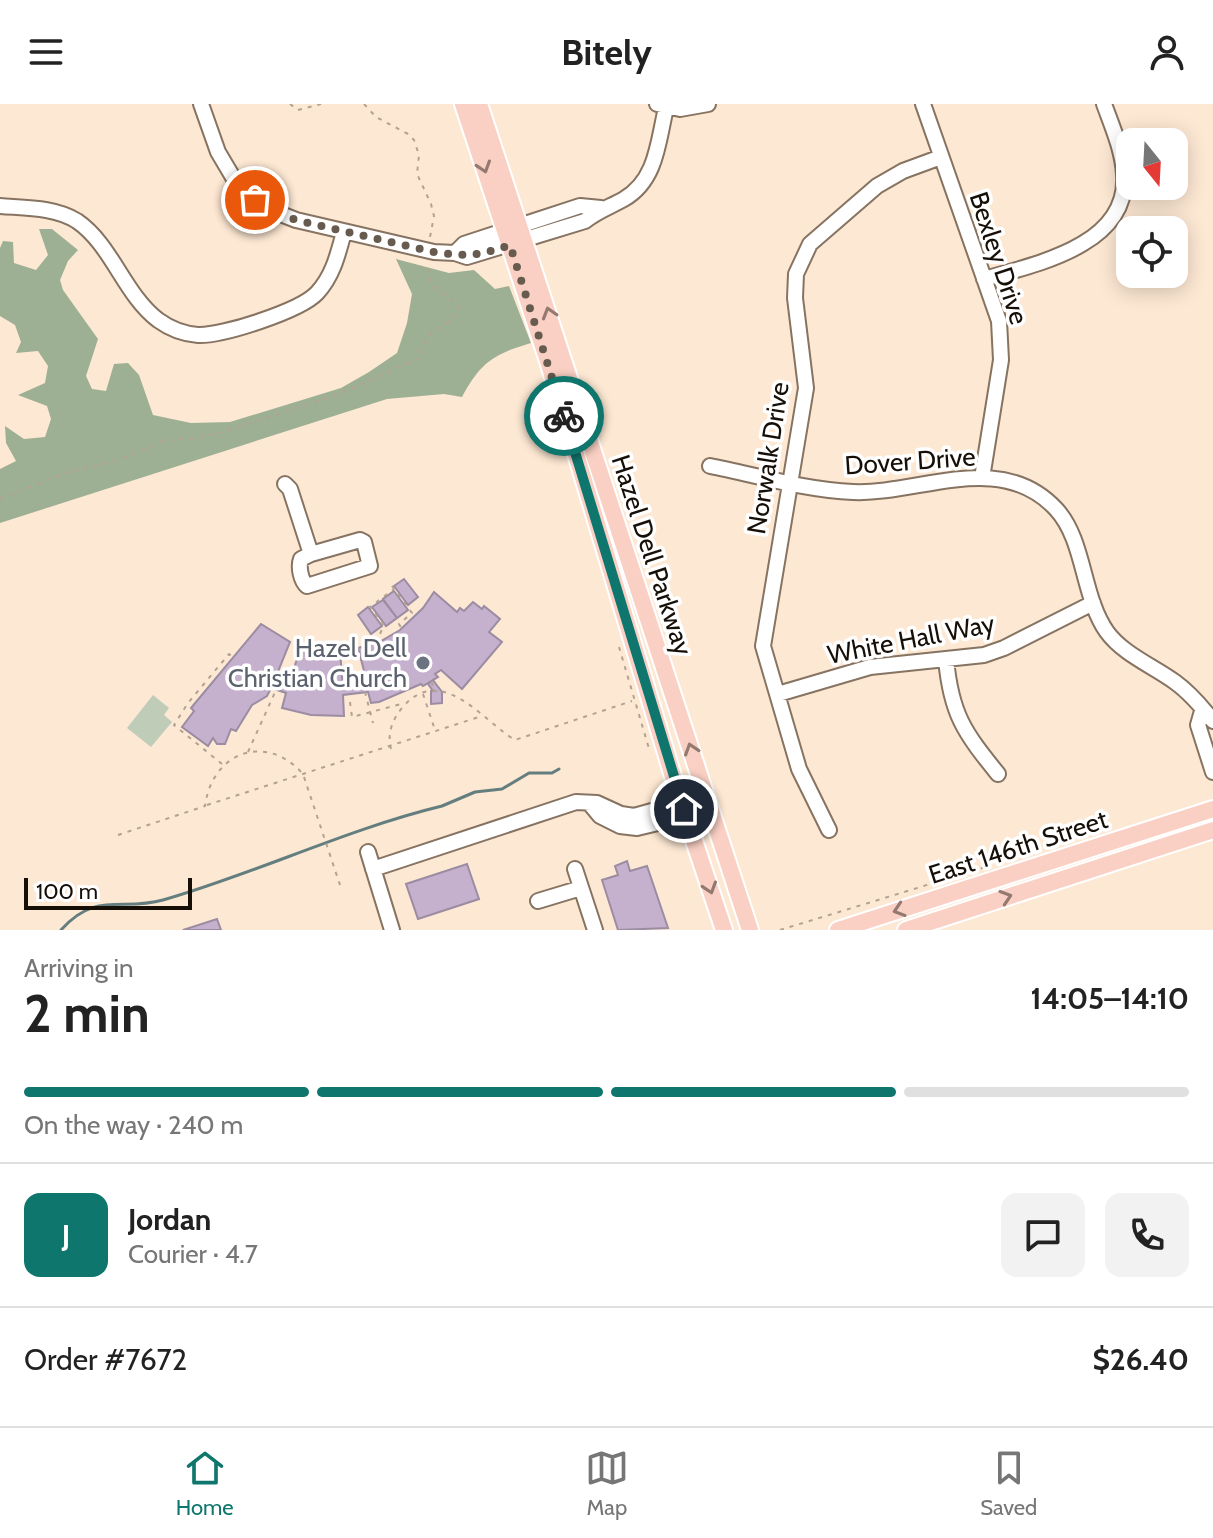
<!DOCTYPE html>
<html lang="en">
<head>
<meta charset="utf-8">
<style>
  body { margin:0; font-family:Cabin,sans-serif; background:#f2f2f2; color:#222; height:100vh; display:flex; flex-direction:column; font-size:30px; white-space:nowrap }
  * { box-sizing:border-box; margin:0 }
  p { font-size:26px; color:#767676 }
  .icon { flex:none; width:44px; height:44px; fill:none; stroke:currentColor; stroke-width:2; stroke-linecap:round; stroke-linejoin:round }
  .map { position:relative; height:826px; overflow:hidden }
  .sheet { display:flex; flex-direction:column; background:#fff; flex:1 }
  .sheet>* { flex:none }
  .needle { width:52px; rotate:162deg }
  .tools { position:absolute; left:1116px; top:24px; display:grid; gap:16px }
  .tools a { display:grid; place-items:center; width:72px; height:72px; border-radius:16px; background:#fff; box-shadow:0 4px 20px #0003; font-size:40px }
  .scale { position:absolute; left:24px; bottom:20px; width:168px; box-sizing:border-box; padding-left:8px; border:4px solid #160f08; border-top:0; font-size:22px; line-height:28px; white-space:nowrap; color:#160f08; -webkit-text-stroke:6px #fff; paint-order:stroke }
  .pin { position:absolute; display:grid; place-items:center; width:68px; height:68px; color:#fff; margin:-34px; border:4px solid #fff; border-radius:50%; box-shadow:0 2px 8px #0007 }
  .courier { position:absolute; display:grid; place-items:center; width:80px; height:80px; margin:-40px; border:6px solid #0f766e; border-radius:50%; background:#fff; color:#222; box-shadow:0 2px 10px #0007 }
  .overview em { font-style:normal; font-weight:700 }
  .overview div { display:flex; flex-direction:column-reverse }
  .overview { display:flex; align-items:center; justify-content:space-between; height:136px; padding:0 24px }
  h1 { font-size:52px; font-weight:700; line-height:60px }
  .bar { display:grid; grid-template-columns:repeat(4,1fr); gap:12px 8px; align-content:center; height:96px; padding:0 24px }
  .bar i { height:10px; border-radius:6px; background:#e0e0e0 }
  .bar .active { background:#0f766e }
  .bar p { grid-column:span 4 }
  .line { display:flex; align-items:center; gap:20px; padding:0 24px; border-top:2px solid #e0e0e0 }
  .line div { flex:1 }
  .round { display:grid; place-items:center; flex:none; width:84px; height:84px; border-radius:16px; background:#f2f2f2 }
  header { display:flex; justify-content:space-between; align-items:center; height:104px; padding:0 24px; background:#fff; font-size:36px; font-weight:700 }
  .tab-bar { display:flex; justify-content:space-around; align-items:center; height:112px; border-top:2px solid #e0e0e0; background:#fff; font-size:22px; color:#767676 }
  .tab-bar a { display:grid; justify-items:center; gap:4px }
  .tab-bar .active { color:#0f766e }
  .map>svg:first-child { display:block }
  .green { fill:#beccb8 }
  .forest { fill:#9db094 }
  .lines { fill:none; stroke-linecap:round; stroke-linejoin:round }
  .stream { stroke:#647e80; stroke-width:3 }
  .building { fill:#c5b1cd; stroke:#9b8ca2; stroke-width:2 }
  .minor-casing { stroke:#867361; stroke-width:18 }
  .major-casing { stroke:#fff; stroke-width:20 }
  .path { stroke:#b3a292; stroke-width:2; stroke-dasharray:4 6; stroke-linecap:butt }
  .minor { stroke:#fff; stroke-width:14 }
  .major { stroke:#fad0c4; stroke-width:16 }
  .oneway { stroke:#93796f }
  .done { stroke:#675b4f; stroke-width:8; stroke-dasharray:0 14.4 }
  .route { stroke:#0f766e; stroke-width:10 }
  .worship-dot { fill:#6b7280; stroke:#fff; stroke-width:3 }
  .labels { text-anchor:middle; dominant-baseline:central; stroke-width:7; stroke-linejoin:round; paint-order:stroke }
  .street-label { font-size:26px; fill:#160f08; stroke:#fff }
  .worship-label { font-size:26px; fill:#5b616d; stroke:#fff; text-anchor:end }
</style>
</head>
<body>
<header><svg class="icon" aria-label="menu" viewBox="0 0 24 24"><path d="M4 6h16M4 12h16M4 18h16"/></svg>Bitely<svg class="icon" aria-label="person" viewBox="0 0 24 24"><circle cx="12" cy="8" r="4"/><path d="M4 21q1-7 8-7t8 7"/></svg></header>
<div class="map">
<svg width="1213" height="826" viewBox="0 0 1213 826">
  <rect width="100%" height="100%" fill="#fde8d3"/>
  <path class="green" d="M153 591 169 604 164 611 172 618 151 643 127 624Z"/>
  <path class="forest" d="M39 125H52L78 146 68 157 60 176 63 186 98 235 86 272 92 285 106 287 114 260 128 259 139 271 153 311 191 319 230 318 341 284 369 268 397 249 407 219 412 190 396 155 449 169 474 166 495 185 509 182 531 239C494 250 481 258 462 293L444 290 387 295 0 419V365L16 357 6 339 5 322 24 335 45 333 51 315 47 302 18 291 45 279 48 262 38 247 16 249 21 238 15 221 0 212V144L3 137 13 138 14 159 36 166 48 151Z"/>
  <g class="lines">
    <path class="stream" d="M61 826C97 786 122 808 163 796 257 769 347 725 442 702L475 688 502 685 529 669H552L559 665"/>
  </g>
  <path class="building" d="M404 475 418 493 408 501 394 482Z
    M394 487 408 506 397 514 383 495Z
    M434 488 457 508 460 504 464 507 473 498 482 505 484 502 500 515 489 528 502 538 462 585 441 566 435 570 438 573 423 582 421 580 379 598 371 599 368 588 343 591 344 612 311 611 282 604 286 589 271 584 267 592 252 601 236 627 231 625 225 640H217L213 634 208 642 182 623 194 607 191 604 261 520 290 538 277 570 291 574 301 542 340 547 343 585 368 582 358 544 381 537 400 526 423 504Z
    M383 496 397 514 386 522 372 503Z
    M368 503 382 522 371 530 358 511Z
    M433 576 442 588V599L431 600V587H433L428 580Z
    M627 757 630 767 647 762 668 824 618 826 602 776 618 771 615 762Z
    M467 760 479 795 418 815 406 780Z
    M217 815 221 826H183Z"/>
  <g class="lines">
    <defs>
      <path id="minor" d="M201 0 218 48 234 75 268 105 296 116 434 148 455 149 467 153 585 117C599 106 610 103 624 95 657 76 658 37 666 4
        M657 0 680 5 708 0
        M923 0 999 217 1001 256 982 374
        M0 102C25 104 55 103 77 117 112 141 124 190 158 216 169 224 184 230 198 231 222 232 300 207 317 189 333 172 338 150 344 128
        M455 149 464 140 580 102 601 104
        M984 175C1037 160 1129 141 1124 71 1123 47 1112 22 1104 0
        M710 362C756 371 805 386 853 388 919 391 1000 345 1056 405 1085 436 1082 493 1107 528 1123 550 1153 562 1175 578 1189 588 1202 603 1213 617
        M285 380 290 385 311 450 301 455C298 463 301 477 307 482L370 462 364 438 360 436 311 450
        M946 555C951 610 964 628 998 670
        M778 590 870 563 984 551 1004 544 1093 499
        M1202 607 1198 621 1213 668
        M590 700 600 712 620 722 637 724 662 718 690 722
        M829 726 799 665 763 542 806 284 795 194 796 170 810 140 877 82 903 67 941 53
        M368 748 392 826
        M373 765 576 698 597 699 621 710 634 712 659 705 678 689
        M575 765 595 826
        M538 797 581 784"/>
      <path id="major" d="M463 0 548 257 678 689 724 826
        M479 0 750 826
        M838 826 1213 705
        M906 826 1213 726"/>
    </defs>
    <use href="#minor" class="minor-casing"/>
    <use href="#major" class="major-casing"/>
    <path class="path" d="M290 0 298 6 321 0
      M364 0 376 13 408 30 414 36 419 51 417 70 431 100 434 112 430 133
      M0 395 68 368 113 358 163 337 199 334 226 327 333 292 377 274 406 259H414L431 229 451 216 459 203C443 185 429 189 427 159
      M392 482 412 509 399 520 402 525
      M376 539 384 521 370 503 394 485
      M619 543 650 648
      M431 578 437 588
      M365 588 373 619
      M423 590 435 626
      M350 598 352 613 405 599
      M391 645C387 630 392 616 402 604 441 557 484 618 515 636L632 597
      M248 648 276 586
      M222 660 174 621 188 599 229 550 233 553
      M207 701 482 612
      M118 731 205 702C212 648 266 628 303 670L340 781
      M780 826 989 762"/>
    <use href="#minor" class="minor"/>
    <use href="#major" class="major"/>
  </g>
  <defs><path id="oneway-chevron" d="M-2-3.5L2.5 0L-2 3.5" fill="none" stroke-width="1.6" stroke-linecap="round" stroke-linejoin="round" transform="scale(2)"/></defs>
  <g class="oneway">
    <use href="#oneway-chevron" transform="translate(484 63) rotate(72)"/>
    <use href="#oneway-chevron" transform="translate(549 209) rotate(-107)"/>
    <use href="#oneway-chevron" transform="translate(691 645) rotate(-108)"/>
    <use href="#oneway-chevron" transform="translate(710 784) rotate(72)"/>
    <use href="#oneway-chevron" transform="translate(1006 793) rotate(-18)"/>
    <use href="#oneway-chevron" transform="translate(899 806) rotate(162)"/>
  </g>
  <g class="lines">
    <path class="done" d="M255 96 276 109 296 116 434 148C468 153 477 152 510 141L564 312"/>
    <path class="route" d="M564 312 684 705"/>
  </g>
  <circle class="worship-dot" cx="423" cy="559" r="8"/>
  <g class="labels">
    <g class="street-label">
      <text transform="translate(999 154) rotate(72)">Bexley Drive</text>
      <text transform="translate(768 354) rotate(-81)">Norwalk Drive</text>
      <text transform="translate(910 357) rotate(-4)">Dover Drive</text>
      <text transform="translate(652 451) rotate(72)">Hazel Dell Parkway</text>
      <text transform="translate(911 535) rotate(-11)">White Hall Way</text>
      <text transform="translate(1018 743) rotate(-18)">East 146th Street</text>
    </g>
    <g class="worship-label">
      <text x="407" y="544">Hazel Dell<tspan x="407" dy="30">Christian Church</tspan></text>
    </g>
  </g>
</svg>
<div class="tools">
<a><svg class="needle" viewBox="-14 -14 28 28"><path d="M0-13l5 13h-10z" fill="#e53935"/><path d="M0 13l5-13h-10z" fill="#767676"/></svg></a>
<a><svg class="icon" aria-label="locate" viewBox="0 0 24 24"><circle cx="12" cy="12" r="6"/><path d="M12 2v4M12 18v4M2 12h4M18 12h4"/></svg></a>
</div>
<div class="scale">100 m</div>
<div class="pin" style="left:255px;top:96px;background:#ea580c"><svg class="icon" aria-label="bag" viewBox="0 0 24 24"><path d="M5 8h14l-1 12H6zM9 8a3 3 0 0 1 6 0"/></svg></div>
<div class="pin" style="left:684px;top:705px;background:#1f2937"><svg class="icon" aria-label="home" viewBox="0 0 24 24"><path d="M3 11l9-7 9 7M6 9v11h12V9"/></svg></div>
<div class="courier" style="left:564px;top:312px"><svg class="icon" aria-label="bike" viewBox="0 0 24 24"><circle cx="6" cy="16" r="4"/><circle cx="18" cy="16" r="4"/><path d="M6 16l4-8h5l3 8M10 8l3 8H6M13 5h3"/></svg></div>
</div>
<section class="sheet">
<div class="overview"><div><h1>2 min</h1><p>Arriving in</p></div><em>14:05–14:10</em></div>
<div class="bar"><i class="active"></i><i class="active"></i><i class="active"></i><i></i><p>On the way · 240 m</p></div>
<div class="line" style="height:144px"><b class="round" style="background:#0f766e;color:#fff">J</b><div><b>Jordan</b><p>Courier · 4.7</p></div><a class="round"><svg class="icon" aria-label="chat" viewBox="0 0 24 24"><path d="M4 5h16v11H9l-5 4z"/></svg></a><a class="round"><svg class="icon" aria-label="phone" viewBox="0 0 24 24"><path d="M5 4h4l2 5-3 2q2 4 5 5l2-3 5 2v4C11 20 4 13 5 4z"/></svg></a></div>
<div class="line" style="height:104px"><div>Order #7672</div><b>$26.40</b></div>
</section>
<nav class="tab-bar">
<a class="active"><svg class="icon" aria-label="home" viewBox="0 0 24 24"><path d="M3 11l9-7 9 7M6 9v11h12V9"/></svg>Home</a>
<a><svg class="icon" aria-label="map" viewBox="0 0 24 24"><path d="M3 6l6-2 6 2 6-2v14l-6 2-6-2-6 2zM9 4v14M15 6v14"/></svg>Map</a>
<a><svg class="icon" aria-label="saved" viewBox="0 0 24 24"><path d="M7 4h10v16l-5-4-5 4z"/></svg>Saved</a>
</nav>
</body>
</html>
